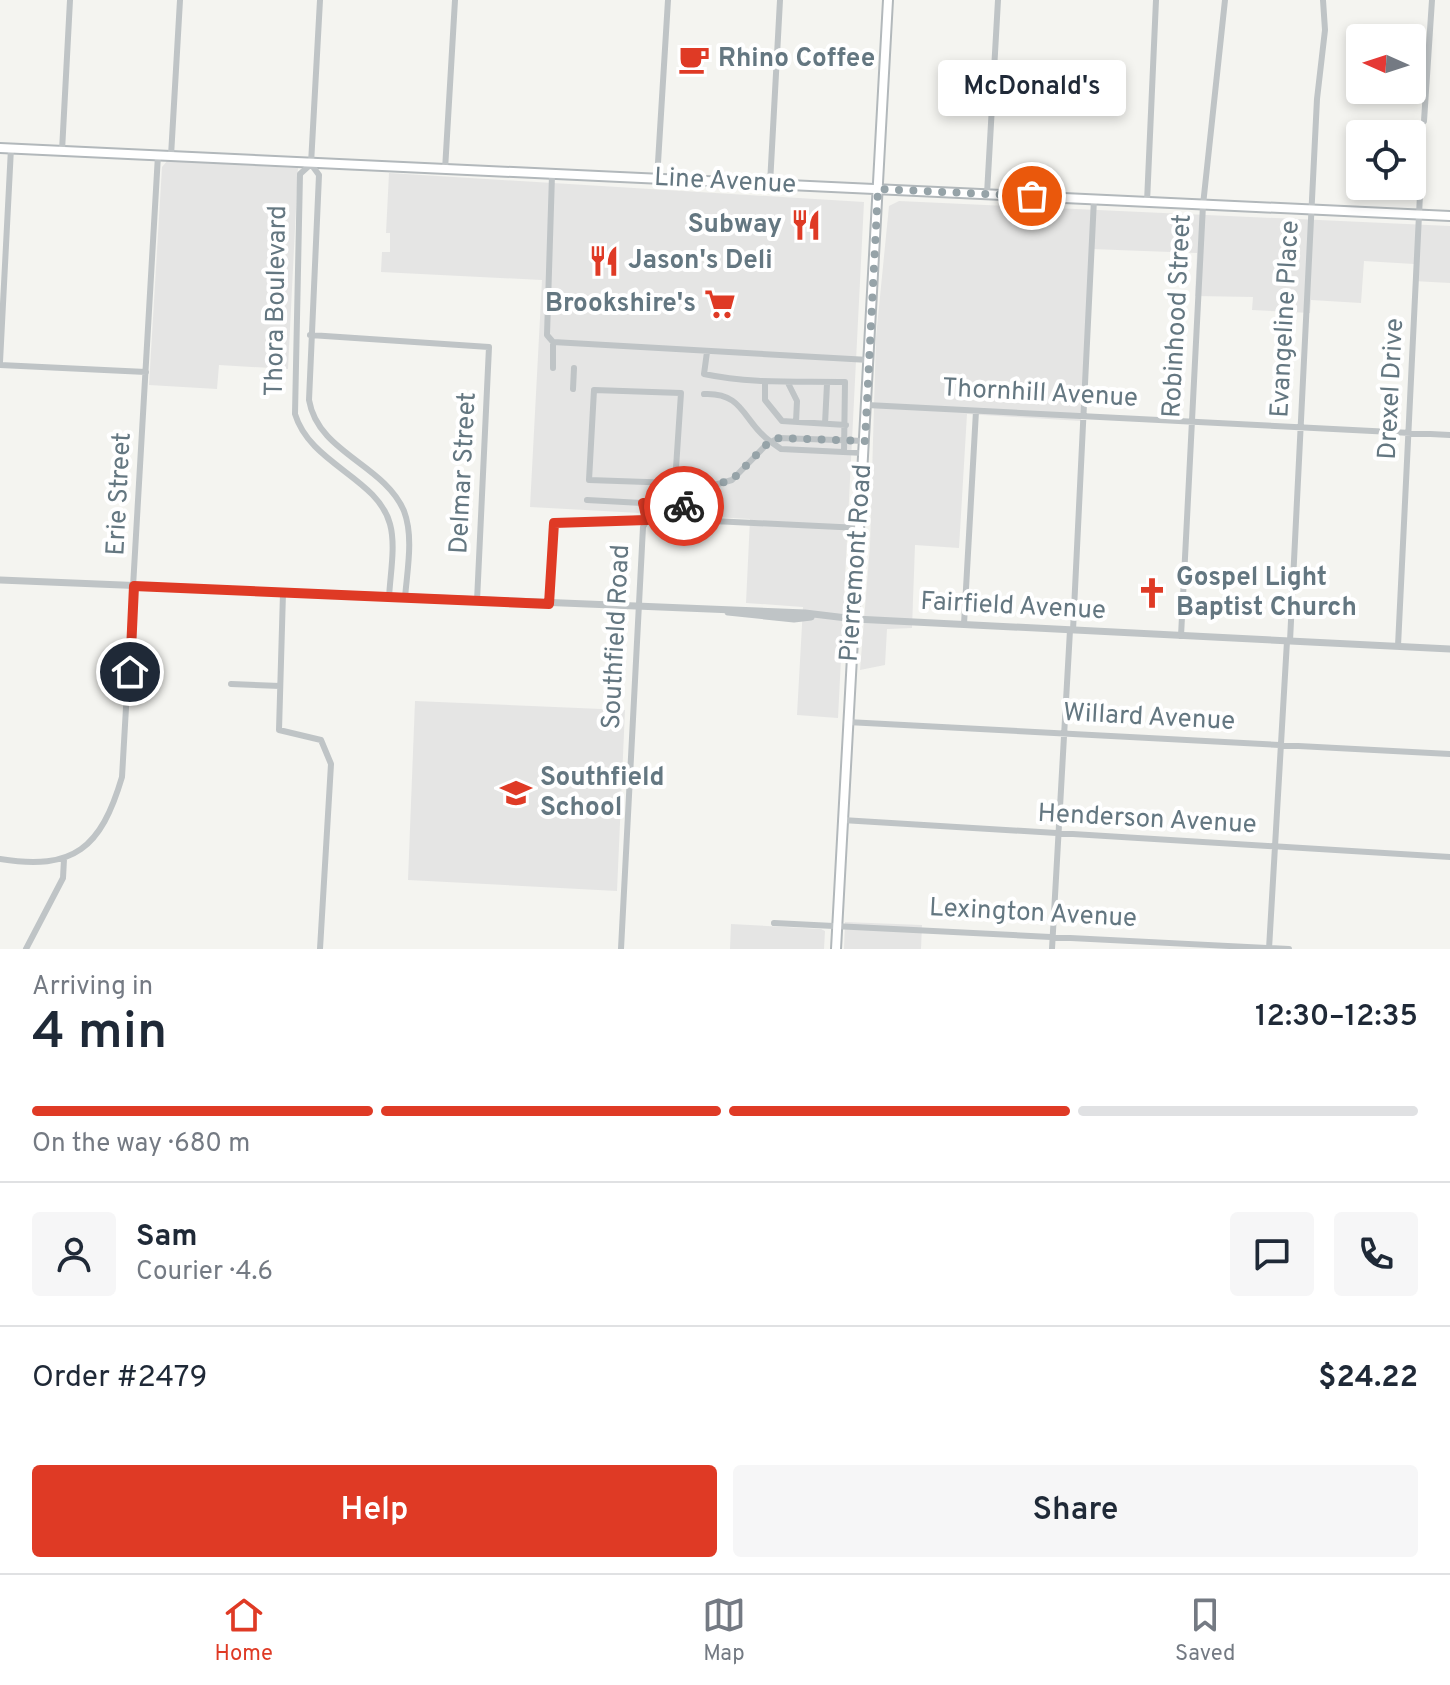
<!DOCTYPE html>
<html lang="en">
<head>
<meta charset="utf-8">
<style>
  body { margin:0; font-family:Overpass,sans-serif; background:#f6f6f7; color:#1f2937; height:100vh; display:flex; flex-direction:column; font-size:30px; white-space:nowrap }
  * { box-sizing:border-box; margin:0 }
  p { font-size:26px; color:#747a83 }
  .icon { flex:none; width:44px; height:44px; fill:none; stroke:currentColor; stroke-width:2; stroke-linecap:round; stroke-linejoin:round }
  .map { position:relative; height:949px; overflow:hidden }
  .panel { display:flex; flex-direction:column; background:#fff; flex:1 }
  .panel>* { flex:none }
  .needle { width:52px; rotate:273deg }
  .buttons { position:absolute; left:1346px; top:24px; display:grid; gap:16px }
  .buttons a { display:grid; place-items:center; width:80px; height:80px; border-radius:8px; background:#fff; box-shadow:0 4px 12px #0003; font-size:40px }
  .pin { position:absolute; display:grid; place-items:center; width:68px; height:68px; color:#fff; margin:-34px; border:4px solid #fff; border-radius:50%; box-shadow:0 2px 8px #0007 }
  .courier { position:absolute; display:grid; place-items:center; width:80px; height:80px; margin:-40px; border:6px solid #df3a25; border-radius:50%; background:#fff; color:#222; box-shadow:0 2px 10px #0007 }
  .bubble { position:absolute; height:56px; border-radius:8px; background:#fff; box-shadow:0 4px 12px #0003; font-size:26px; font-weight:600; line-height:56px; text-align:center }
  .head em { font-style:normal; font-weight:600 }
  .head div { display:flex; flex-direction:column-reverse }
  .head { display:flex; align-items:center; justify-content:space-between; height:136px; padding:0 32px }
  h1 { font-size:52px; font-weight:600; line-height:60px }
  .bar { display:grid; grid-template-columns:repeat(4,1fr); gap:12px 8px; align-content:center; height:96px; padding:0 32px }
  .bar i { height:10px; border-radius:6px; background:#e0e1e3 }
  .bar .selected { background:#df3a25 }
  .bar p { grid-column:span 4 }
  .line { display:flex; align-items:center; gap:20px; padding:0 32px; border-top:2px solid #e0e1e3 }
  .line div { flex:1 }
  .round { display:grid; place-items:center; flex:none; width:84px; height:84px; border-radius:8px; background:#f6f6f7 }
  .action { display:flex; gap:16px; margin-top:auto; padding:16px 32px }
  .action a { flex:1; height:92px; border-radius:8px; background:#df3a25; color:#fff; font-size:32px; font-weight:600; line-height:92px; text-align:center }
  .action a+a { background:#f6f6f7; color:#1f2937 }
  .tab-bar { display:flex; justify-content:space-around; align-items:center; height:112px; border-top:2px solid #e0e1e3; background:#fff; font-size:22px; color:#747a83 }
  .tab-bar a { display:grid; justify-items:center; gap:4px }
  .tab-bar .selected { color:#df3a25 }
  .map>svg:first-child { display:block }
  .built { fill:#e5e5e4 }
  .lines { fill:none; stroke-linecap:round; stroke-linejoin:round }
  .secondary-casing { stroke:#b2b8bb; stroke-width:12 }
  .minor { stroke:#bfc4c6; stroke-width:6 }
  .tertiary { stroke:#bfc4c6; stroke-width:7 }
  .secondary { stroke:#fff; stroke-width:8 }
  .done { stroke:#96a3a8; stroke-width:8; stroke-dasharray:0 14.4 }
  .route { stroke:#df3a25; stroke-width:10 }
  .labels { text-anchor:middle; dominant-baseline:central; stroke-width:8; stroke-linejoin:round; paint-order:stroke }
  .poi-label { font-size:26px; font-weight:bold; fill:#647781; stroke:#fff; text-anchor:start }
  .street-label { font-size:26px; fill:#647781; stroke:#fff }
</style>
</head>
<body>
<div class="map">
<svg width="1450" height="949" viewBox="0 0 1450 949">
  <rect width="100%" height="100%" fill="#f4f4f0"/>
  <path class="built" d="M167 161 298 168 288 369 219 365 217 389 149 385 162 167Z
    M389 173 864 202 838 718 797 715 803 607 746 603 750 519 530 507 542 280 381 272 382 252H390V233H386Z
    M899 201 1450 226V283L1413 281 1414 264 1364 261 1361 303 1311 300 1310 313 1252 310 1253 297 1195 296 1197 253 1091 249 1081 421 967 414 959 548 915 545 912 628 887 629 885 665 860 670 870 545 876 337 889 206Z
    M415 701 625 710 617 891 408 880Z
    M845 922 922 925 921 949H844Z
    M731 924 821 929 825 931 824 949H730Z"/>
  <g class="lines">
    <defs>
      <path id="secondary" d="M0 148 1450 216
        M836 949 888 0"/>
    </defs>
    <use href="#secondary" class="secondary-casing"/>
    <path class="minor" d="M320 0 311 164 319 175 309 400C318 453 384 464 404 511 414 537 407 571 405 598
      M1424 121 1432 0
      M62 151 70 0
      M171 156 180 0
      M311 164 300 174 295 414C310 464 378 478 390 524 396 546 390 575 389 598
      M445 170 455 0
      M552 175 547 335 553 342 869 360
      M657 179 668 0
      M770 184 780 0
      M987 194 998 0
      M1147 202 1156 0
      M310 335 489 347 477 601
      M553 342V368
      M707 352 704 374C751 384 798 381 845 382L844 452
      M0 362 11 148
      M0 365 146 372
      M765 382V400L782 421 846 425
      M788 383 797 401 796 422
      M573 389 574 368
      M704 394C745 392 743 423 771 442
      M867 405 1450 435
      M825 424 827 384
      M864 453 781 449 771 442 779 438 865 441
      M696 490 732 480 769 442
      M587 500 697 506 696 490 675 483 589 480 594 390 681 393 675 483
      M283 593 279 730 321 740 331 764 320 949
      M549 604 554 523 652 518 860 528
      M964 624 976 411
      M1073 630 1094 199
      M1181 636 1203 205 1225 0
      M1290 641 1317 99 1325 30 1323 0
      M1398 646 1423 133
      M231 684 280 686
      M847 722 1450 754
      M842 820 1450 857
      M0 859C74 871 101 848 122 777L158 155
      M774 923 1289 949
      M26 949 63 878 64 859
      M621 949 643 527 647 520 643 503
      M1052 949 1070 630
      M1269 949 1287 641"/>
    <path class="tertiary" d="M0 580 805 613 855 619 1450 649
      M728 612 794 619 811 617"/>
    <use href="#secondary" class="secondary"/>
  </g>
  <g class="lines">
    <path class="done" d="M684 506H697L696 490 732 480 769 442 779 438 865 441 878 189 1032 196"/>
    <path class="route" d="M130 672 134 586 549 604 554 523 647 520 643 503 684 506"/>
  </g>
  <defs>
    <symbol id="cafe-bare" viewBox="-9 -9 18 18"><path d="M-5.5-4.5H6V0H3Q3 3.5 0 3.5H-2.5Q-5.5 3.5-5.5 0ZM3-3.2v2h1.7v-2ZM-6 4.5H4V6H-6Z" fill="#df3a25" stroke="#fff" stroke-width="2.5" paint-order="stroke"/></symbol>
    <symbol id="restaurant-bare" viewBox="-9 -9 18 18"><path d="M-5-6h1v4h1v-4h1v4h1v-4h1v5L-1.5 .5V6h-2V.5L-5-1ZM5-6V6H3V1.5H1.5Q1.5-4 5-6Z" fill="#df3a25" stroke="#fff" stroke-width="2.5" paint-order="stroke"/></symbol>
    <symbol id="supermarket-bare" viewBox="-9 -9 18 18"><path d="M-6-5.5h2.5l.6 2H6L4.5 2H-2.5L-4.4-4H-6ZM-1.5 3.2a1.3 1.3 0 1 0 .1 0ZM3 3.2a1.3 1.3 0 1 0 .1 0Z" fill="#df3a25" stroke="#fff" stroke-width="2.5" paint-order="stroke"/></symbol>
    <symbol id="church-bare" viewBox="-9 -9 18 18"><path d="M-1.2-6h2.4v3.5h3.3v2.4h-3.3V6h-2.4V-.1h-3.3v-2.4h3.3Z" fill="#df3a25" stroke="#fff" stroke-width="2.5" paint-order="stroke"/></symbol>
    <symbol id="school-bare" viewBox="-9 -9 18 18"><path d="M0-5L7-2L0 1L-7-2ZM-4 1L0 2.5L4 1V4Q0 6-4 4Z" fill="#df3a25" stroke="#fff" stroke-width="2.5" paint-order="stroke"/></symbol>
  </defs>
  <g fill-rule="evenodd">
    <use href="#cafe-bare" x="672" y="37" width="44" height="44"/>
    <use href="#restaurant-bare" x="784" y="203" width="44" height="44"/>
    <use href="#restaurant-bare" x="582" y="239" width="44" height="44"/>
    <use href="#supermarket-bare" x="698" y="282" width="44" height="44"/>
    <use href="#church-bare" x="1130" y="571" width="44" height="44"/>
    <use href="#school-bare" x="494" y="771" width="44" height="44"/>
  </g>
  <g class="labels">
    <g class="poi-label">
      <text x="718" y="59">Rhino Coffee</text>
      <text x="782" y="225" text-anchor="end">Subway</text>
      <text x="628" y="261">Jason's Deli</text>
      <text x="696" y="304" text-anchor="end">Brookshire's</text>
      <text x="1176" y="578">Gospel Light<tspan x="1176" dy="30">Baptist Church</tspan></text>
      <text x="540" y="778">Southfield<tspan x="540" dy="30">School</tspan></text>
    </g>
    <g class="street-label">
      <text transform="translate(725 182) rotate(3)">Line Avenue</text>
      <text transform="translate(277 301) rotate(-89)">Thora Boulevard</text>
      <text transform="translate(1178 316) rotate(-87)">Robinhood Street</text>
      <text transform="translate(1286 319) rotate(-87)">Evangeline Place</text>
      <text transform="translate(1392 389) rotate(-87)">Drexel Drive</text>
      <text transform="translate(1040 394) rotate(3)">Thornhill Avenue</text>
      <text transform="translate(464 473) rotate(-87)">Delmar Street</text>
      <text transform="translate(120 494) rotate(-87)">Erie Street</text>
      <text transform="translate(857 563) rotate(-86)">Pierremont Road</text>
      <text transform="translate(1013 607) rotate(3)">Fairfield Avenue</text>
      <text transform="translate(617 637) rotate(-87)">Southfield Road</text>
      <text transform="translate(1149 718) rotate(3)">Willard Avenue</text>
      <text transform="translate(1147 820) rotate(3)">Henderson Avenue</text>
      <text transform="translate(1033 914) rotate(3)">Lexington Avenue</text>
    </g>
  </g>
</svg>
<div class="buttons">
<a><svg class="needle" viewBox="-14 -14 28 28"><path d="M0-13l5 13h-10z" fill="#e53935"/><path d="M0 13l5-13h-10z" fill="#747a83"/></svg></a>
<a><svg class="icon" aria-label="locate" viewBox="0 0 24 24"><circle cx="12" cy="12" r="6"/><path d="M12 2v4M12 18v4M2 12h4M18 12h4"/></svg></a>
</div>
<div class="pin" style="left:1032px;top:196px;background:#ea580c"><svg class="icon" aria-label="bag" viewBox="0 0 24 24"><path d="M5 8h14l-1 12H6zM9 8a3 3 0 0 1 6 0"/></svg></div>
<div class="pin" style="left:130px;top:672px;background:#1f2937"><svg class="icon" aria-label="home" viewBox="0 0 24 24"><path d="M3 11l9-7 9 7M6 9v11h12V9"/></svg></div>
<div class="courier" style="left:684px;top:506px"><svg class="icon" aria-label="bike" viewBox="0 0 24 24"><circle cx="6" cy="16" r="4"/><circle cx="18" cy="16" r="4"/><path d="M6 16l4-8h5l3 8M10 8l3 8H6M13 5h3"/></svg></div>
<div class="bubble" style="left:938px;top:60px;width:188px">McDonald's</div>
</div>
<section class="panel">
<div class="head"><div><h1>4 min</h1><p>Arriving in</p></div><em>12:30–12:35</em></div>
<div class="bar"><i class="selected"></i><i class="selected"></i><i class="selected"></i><i></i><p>On the way · 680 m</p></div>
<div class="line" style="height:144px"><a class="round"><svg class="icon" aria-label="person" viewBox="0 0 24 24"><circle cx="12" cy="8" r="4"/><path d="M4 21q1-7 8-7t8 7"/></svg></a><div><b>Sam</b><p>Courier · 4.6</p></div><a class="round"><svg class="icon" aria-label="chat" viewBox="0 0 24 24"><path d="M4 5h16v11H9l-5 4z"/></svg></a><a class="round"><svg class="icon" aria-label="phone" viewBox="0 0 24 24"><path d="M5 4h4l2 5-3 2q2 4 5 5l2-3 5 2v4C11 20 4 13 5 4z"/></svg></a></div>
<div class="line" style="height:104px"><div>Order #2479</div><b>$24.22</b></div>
<div class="action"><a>Help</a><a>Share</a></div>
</section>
<nav class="tab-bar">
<a class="selected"><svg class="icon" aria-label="home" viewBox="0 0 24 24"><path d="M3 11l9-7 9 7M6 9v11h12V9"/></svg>Home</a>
<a><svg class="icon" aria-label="map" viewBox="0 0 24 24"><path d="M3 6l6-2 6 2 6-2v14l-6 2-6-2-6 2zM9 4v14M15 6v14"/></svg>Map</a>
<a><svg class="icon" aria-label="saved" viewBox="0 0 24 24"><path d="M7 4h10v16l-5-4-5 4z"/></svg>Saved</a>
</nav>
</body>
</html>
